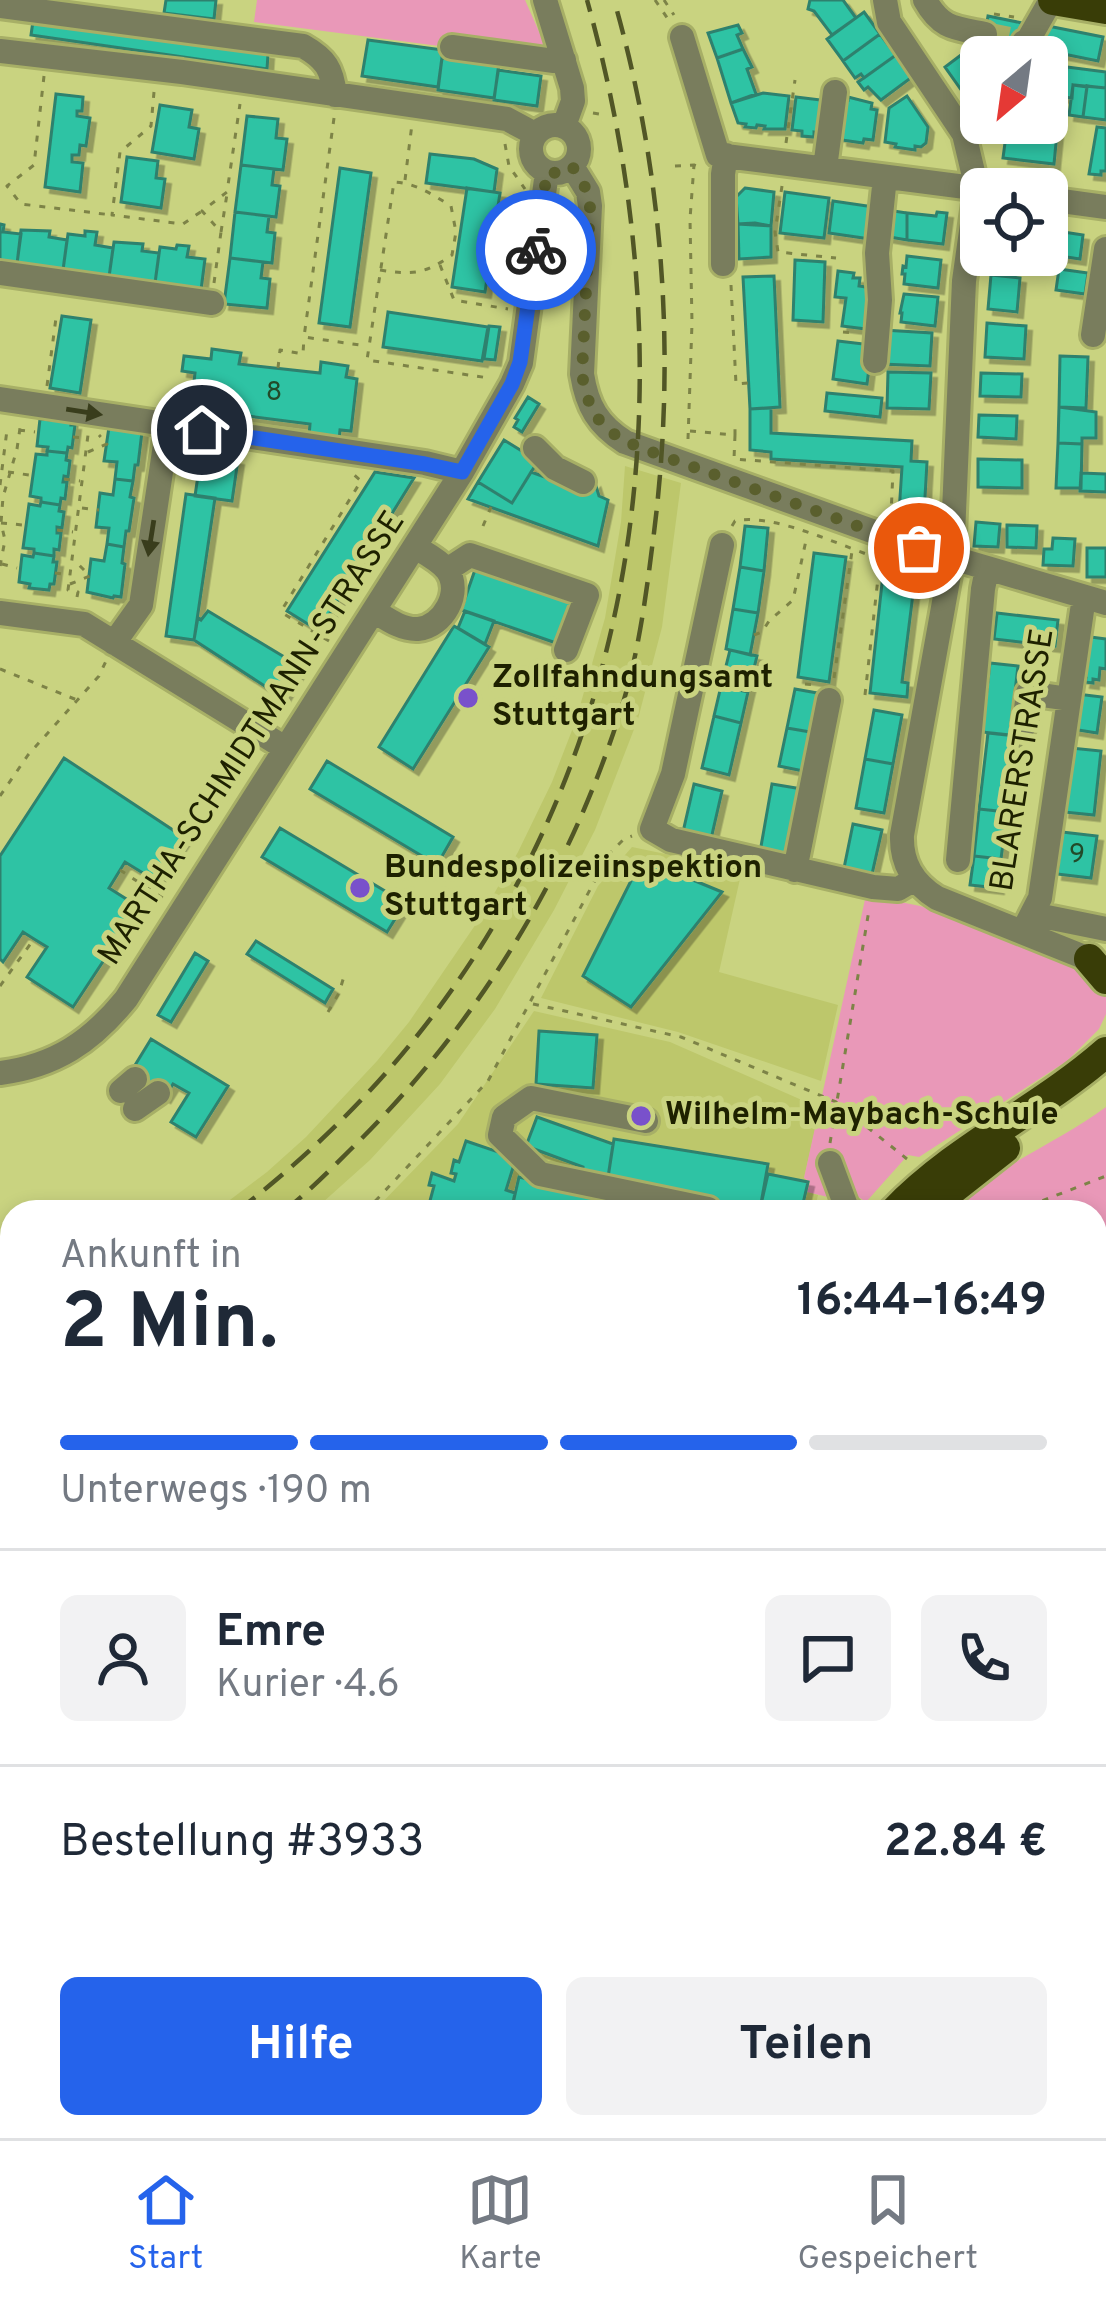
<!DOCTYPE html>
<html lang="de">
<head>
<meta charset="utf-8">
<style>
  body { margin:0; font-family:Overpass,sans-serif; background:#f2f2f3; color:#1f2937; height:100vh; display:flex; flex-direction:column; font-size:45px; white-space:nowrap }
  * { box-sizing:border-box; margin:0 }
  p { font-size:39px; color:#747a83 }
  .icon { flex:none; width:66px; height:66px; fill:none; stroke:currentColor; stroke-width:2; stroke-linecap:round; stroke-linejoin:round }
  .map { position:relative; flex:1; overflow:hidden }
  .panel { position:absolute; left:0px; top:1200px; width:1107px; height:939px; display:flex; flex-direction:column; background:#fff; border-radius:36px 36px 0 0; box-shadow:0 6px 18px #0003 }
  .panel>* { flex:none }
  .needle { width:78px; rotate:209deg }
  .tools { position:absolute; left:960px; top:36px; display:grid; gap:24px }
  .tools a { display:grid; place-items:center; width:108px; height:108px; border-radius:18px; background:#fff; box-shadow:0 6px 18px #0003; font-size:60px }
  .pin { position:absolute; display:grid; place-items:center; width:102px; height:102px; color:#fff; margin:-51px; border:6px solid #fff; border-radius:50%; box-shadow:0 3px 12px #0007 }
  .courier { position:absolute; display:grid; place-items:center; width:120px; height:120px; margin:-60px; border:9px solid #2563eb; border-radius:50%; background:#fff; color:#222; box-shadow:0 3px 15px #0007 }
  .summary em { font-style:normal; font-weight:700 }
  .summary div { display:flex; flex-direction:column-reverse }
  .summary { display:flex; align-items:center; justify-content:space-between; height:204px; padding:0 60px }
  h1 { font-size:78px; font-weight:700; line-height:90px }
  .bar { display:grid; grid-template-columns:repeat(4,1fr); gap:18px 12px; align-content:center; height:144px; padding:0 60px }
  .bar i { height:15px; border-radius:9px; background:#e0e1e3 }
  .bar .current { background:#2563eb }
  .bar p { grid-column:span 4 }
  .line { display:flex; align-items:center; gap:30px; padding:0 60px; border-top:3px solid #e0e1e3 }
  .line div { flex:1 }
  .round { display:grid; place-items:center; flex:none; width:126px; height:126px; border-radius:18px; background:#f2f2f3 }
  .button { display:flex; gap:24px; margin-top:auto; padding:24px 60px }
  .button a { flex:1; height:138px; border-radius:18px; background:#2563eb; color:#fff; font-size:48px; font-weight:700; line-height:138px; text-align:center }
  .button a+a { background:#f2f2f3; color:#1f2937 }
  .dock { display:flex; justify-content:space-around; align-items:center; height:168px; border-top:3px solid #e0e1e3; background:#fff; font-size:33px; color:#747a83 }
  .dock a { display:grid; justify-items:center; gap:6px }
  .dock .current { color:#2563eb }
  .map>svg:first-child { display:block }
  .built { fill:#bdc76b }
  .green { fill:#e998b8 }
  .building { fill:#2dc3a4; stroke:#2e816e; stroke-width:3; filter:url(#shadow) }
  .lines { fill:none; stroke-linecap:round; stroke-linejoin:round }
  .minor-tunnel { stroke:#a7af66; stroke-width:24; stroke-dasharray:24 12; stroke-linecap:butt }
  .minor-casing { stroke:#a7af66; stroke-width:30 }
  .major-casing { stroke:#a7af66; stroke-width:36 }
  .path { stroke:#7d8347; stroke-width:3; stroke-dasharray:6 9; stroke-linecap:butt }
  .minor { stroke:#797d5d; stroke-width:24 }
  .major { stroke:#393d07; stroke-width:30 }
  .tram { stroke:#515626; stroke-width:3 }
  .rail { stroke:#515626; stroke-width:4.5; stroke-dasharray:24 12; stroke-linecap:butt }
  .oneway { fill:#393d1c }
  .done { stroke:#5a5f2d; stroke-width:12; stroke-dasharray:0 21.6 }
  .route { stroke:#2563eb; stroke-width:15 }
  .poi-dot { fill:#7951cb; stroke:#c9d380; stroke-width:4.5 }
  .labels { text-anchor:middle; dominant-baseline:central; stroke-width:10; stroke-linejoin:round; paint-order:stroke }
  .number-label { font-size:27px; fill:#224a29 }
  .poi-label { font-size:33px; font-weight:bold; fill:#1e2100; stroke:#c9d380; text-anchor:start }
  .street-label { font-size:33px; fill:#1e2100; stroke:#c9d380 }
</style>
</head>
<body>
<div class="map">
<svg width="1106" height="2138" viewBox="0 0 1106 2138">
  <defs>
    <filter id="shadow"><feDropShadow dx="5.5" dy="5.5" stdDeviation="0" flood-color="#0004"/></filter>
  </defs>
  <rect width="100%" height="100%" fill="#c9d380"/>
  <path class="built" d="M625 466 681 483 662 627 638 719 595 830 554 910 495 1009 440 1084 370 1160 312 1212H214L267 1172 306 1137 377 1061 409 1022 480 918 518 852 552 782 576 720 605 618 621 522Z
    M632 847 742 870 719 972 838 1005 821 1081 678 1032 541 998 598 886Z
    M534 1011 670 1042 820 1108 804 1178 810 1182 808 1192 818 1195 814 1212H373L458 1124Z"/>
  <path class="green" d="M257 0H525L548 52 447 47 254 22Z
    M866 895 920 906 989 927 1073 961 1106 991V1014L1099 1029 1067 1061 919 1157 908 1155 866 1202 848 1190 828 1197 807 1192 810 1182 804 1178Z
    M1106 1107V1261H1095V1212H950C993 1167 1056 1144 1106 1107Z"/>
  <path class="building" d="M166 0H216L214 19 164 13Z
    M810 0H843L856 18 832 35 814 11 808 9Z
    M864 12 880 34 843 61 827 39Z
    M988 16 1027 24 1021 57H981Z
    M33 21 268 54 267 69 31 35Z
    M738 25 742 33 737 35 743 49 717 58 708 33Z
    M1043 25 1103 37 1098 61 1039 49Z
    M880 34 896 55 864 78 861 74 855 78 843 61Z
    M368 40 443 50 438 87 362 76Z
    M743 49 752 67 747 69 756 94 731 103 717 58Z
    M969 49 981 66V82L964 94 945 67Z
    M896 55 912 77 881 100 868 87 864 90 858 82Z
    M442 58 499 66 494 98 438 90Z
    M1067 67 1106 72V88L1073 85 1072 98 1063 97Z
    M498 70 541 76 537 106 494 100Z
    M1073 85 1087 87 1083 117 1069 115Z
    M1087 86 1106 88V120L1083 117Z
    M763 93 789 96 785 129H764L765 126 757 125 756 128 745 127 746 124 738 123 731 103Z
    M56 94 83 97 82 111H77V116L90 118 86 146 80 145 79 155H72V162L83 163 80 192 45 187Z
    M907 96 928 127 926 143 921 147 915 146V150L895 147 896 144 885 142 889 108Z
    M796 97 829 101 825 134 814 132V137L802 136V131L792 130Z
    M848 97 872 103 871 109 877 110 873 140 864 139 863 143 842 140V136L833 135 838 98 848 100Z
    M160 105 192 110 189 127 199 129 194 159 152 152Z
    M247 116 278 119 276 138 287 139 283 170 241 165Z
    M1097 127 1106 128V171H1101V175L1089 174Z
    M1024 129 1057 133 1054 164 1003 158 1006 135 1017 136V131L1024 132Z
    M430 154 474 159 497 169 494 192 426 183Z
    M127 157 158 161 156 178 165 179 161 208 121 202Z
    M241 165 274 169 272 185 280 186 276 217 235 212Z
    M340 168 371 173 350 327 319 323Z
    M467 188 500 193 485 292 452 287Z
    M745 188 774 192 771 226 738 224 736 197Z
    M785 192 829 198 824 238 780 233Z
    M833 201 874 207 870 239 829 233Z
    M887 210 907 213V240L884 236Z
    M235 212 269 216 267 232 275 233 272 263 230 258Z
    M937 212 947 213 943 244 907 240V213L936 216Z
    M755 223 771 226V257L739 259 738 224Z
    M0 224 4 225 3 232 21 234 17 264 0 262Z
    M21 230 50 231 49 237 67 240 63 270 17 264Z
    M85 231 97 232 95 245 113 248 109 277 63 270 68 234 85 236Z
    M1057 231 1083 235 1080 259 1053 255Z
    M114 242 143 244 142 251 159 253 155 283 109 277Z
    M177 245 189 246 187 257 205 259 201 290 155 283 160 247 176 249Z
    M907 256 941 260 938 288 904 284 905 274H902L903 266 906 267Z
    M230 258 263 262 261 278 270 279 267 308 224 304Z
    M795 260 825 262 823 322 793 320Z
    M1059 269 1088 273 1085 294 1056 290Z
    M838 271 854 273 853 278H860L859 286 872 288 866 329 842 326 846 298 835 297Z
    M991 275 1020 278 1017 312 988 309Z
    M774 276 780 407 750 409 743 277Z
    M904 294 938 297 935 326 901 322 902 313H900Z
    M388 312 488 327 482 361 383 347Z
    M62 316 91 320 80 393 50 388Z
    M987 323 1026 326 1024 359 985 357Z
    M489 326 500 327 495 360 484 359Z
    M883 330 932 333 930 366 881 364Z
    M838 341 872 345 867 384 833 379Z
    M212 349 241 353 239 364 320 373 321 362 348 366 346 377 357 379 351 431 340 430 339 440 309 436 310 424 232 414 231 425 203 421 205 409 191 407 195 373 182 371 184 356 211 359Z
    M1060 356 1088 357 1086 408 1059 407Z
    M888 372 931 373 929 409 887 408Z
    M981 373 1022 374 1021 397 980 396Z
    M827 393 882 398 880 417 825 411Z
    M528 397 539 404 522 432 514 427 518 420 515 418Z
    M1059 407 1096 412V438H1082V444L1058 443Z
    M771 408V433L912 441 911 461 927 462 924 515 899 513 902 467 771 459V452L750 450V409Z
    M979 415 1017 416 1016 439 978 437Z
    M52 416 72 418 71 425H75L72 448 68 447 67 453 47 451 48 447 37 446 40 419 51 420Z
    M109 427 142 432 138 465H135L133 481 115 479 117 462 104 461Z
    M504 440 538 461 512 503 478 482Z
    M1058 443 1082 444 1081 488H1056Z
    M47 451 67 453 66 460 70 461 68 477 64 476 63 482H67L65 499 61 498 60 505 41 502V498L30 496 36 454 47 455Z
    M201 455 238 460 232 501 195 496Z
    M978 459 1022 460V488L978 487Z
    M375 472 414 478 319 631 287 611Z
    M531 472 586 492 595 483 599 496 608 500 598 546 468 499 478 482 512 503Z
    M1081 473 1106 474V492L1080 491Z
    M115 479 133 481 130 497 134 498 129 531H126L124 547 107 544 109 528 96 527 100 493 113 495Z
    M186 494 215 498 194 640 166 636Z
    M41 502 60 505 59 511 64 512 62 528 57 527V533H61L59 550 54 549V556L34 553V549L23 548 29 504 40 506Z
    M976 522 1000 524 998 547 974 546Z
    M1007 525 1037 526 1036 548 1007 547Z
    M745 526 768 528 764 571 740 567Z
    M1053 538 1075 539 1073 566 1043 565 1044 549H1052Z
    M107 544 124 547 122 563 125 564 121 597 114 596 113 598 87 592 91 559 104 561Z
    M1087 548H1106V577H1087Z
    M34 553 54 556 53 562H57L54 584H50L49 590 29 588 30 584 19 582 22 555 33 557Z
    M814 553 846 557 829 682 798 677Z
    M884 565 916 570 902 682 908 683 907 697 870 693Z
    M476 567 574 601 559 644 461 610Z
    M740 567 764 571 758 613 733 609Z
    M733 609 758 613 750 655 726 649Z
    M208 611 301 667 283 698 194 640 198 617 201 620Z
    M465 611 494 621 485 644 458 628Z
    M997 613 1058 620 1055 646 994 639Z
    M454 626 489 647 413 769 379 747Z
    M1083 636 1106 639V669L1100 668 1099 680 1093 679V683L1085 682 1086 678 1077 677Z
    M730 650 757 656 748 692 721 686Z
    M990 663 1018 666 1010 735 982 732Z
    M721 686 748 692 741 723 714 716Z
    M795 689 823 694 816 733 787 728Z
    M1077 694 1102 697 1097 733 1072 729Z
    M874 710 902 715 893 764 865 759Z
    M714 716 741 723 729 775 702 768Z
    M787 728 816 733 808 772 779 766Z
    M988 733 1016 736 1007 812 979 809Z
    M1071 748 1101 751 1094 815 1064 812Z
    M64 758 185 838 156 881 125 862 109 888 139 907 73 1007 27 977 47 947 34 939 23 932 3 962 0 959V856Z
    M865 759 893 764 884 813 856 808Z
    M327 761 453 837 437 865 310 789Z
    M694 784 722 791 711 839 683 832Z
    M772 784 802 789 790 857 760 852Z
    M979 809 1007 812 1001 859 974 856Z
    M853 824 882 830 872 874 844 868Z
    M280 828 405 903 387 932 262 857Z
    M1062 832 1097 836 1091 878 1057 874Z
    M974 856 1001 859 998 888 970 885Z
    M642 859 722 892 631 1007 583 976Z
    M256 941 333 989 325 1003 247 954Z
    M195 953 208 961 171 1022 158 1015Z
    M539 1031 597 1035 593 1088 536 1084Z
    M151 1039 228 1086 196 1137 171 1122 189 1093 173 1084 165 1097 129 1075Z
    M537 1117 613 1144 607 1184 582 1178 583 1167 526 1146Z
    M614 1139 768 1164 760 1209 607 1184Z
    M466 1141 516 1158 506 1190 515 1193 511 1212H393L394 1208 406 1212 407 1205 427 1212 434 1186 429 1185 432 1173 454 1181 456 1174 451 1173 454 1160 459 1162Z
    M768 1174 808 1182 801 1212H747L748 1206 760 1209Z
    M519 1177 667 1212H511Z
    M1095 1556 1106 1557V1591L1095 1590Z
    M0 1790 12 1791V1826L0 1825Z
    M12 1833V1871L0 1872V1834Z
    M12 1901V1935L0 1936V1902Z
    M1095 1961H1106V1996L1095 1995Z
    M481 2127H517L519 2138H482Z
    M757 2127H822V2138H757Z"/>
  <g class="lines">
    <path class="minor-tunnel" d="M985 34 1024 42"/>
    <defs>
      <path id="minor" d="M545 0 572 88 573 101 564 126
        M885 0 889 22 964 134 977 189 964 281 952 558 902 835C901 863 913 883 937 898L1089 959
        M925 0C941 29 955 28 985 34
        M0 6 303 46C326 59 332 69 335 95
        M682 37 718 155 981 189
        M1024 42H1027L1051 0
        M452 47 554 61 564 60
        M0 51 182 72 507 119 535 134
        M531 149a24 24 0 1 1 48 0a24 24 0 1 1-48 0Z
        M572 166 588 192 590 206 582 374C587 406 598 425 625 442L919 548 1106 603
        M825 168 835 92
        M1047 199 1106 207
        M723 264V174L726 155
        M0 273 212 303
        M1093 335 1106 249
        M875 361 880 300 877 253 885 177
        M0 399 425 463 462 472
        M535 448 555 468 583 482
        M722 545 673 774 652 829 671 840 873 887 898 889 915 879
        M447 570 470 555 587 595 566 650
        M374 611C387 619 402 630 418 629 443 627 463 592 447 570 439 560 425 553 415 547
        M0 613 84 624 285 748
        M114 643 141 605 168 425
        M1024 726 1028 693 1069 699
        M958 860 983 589 987 569
        M795 870 829 700
        M1032 914 1106 929
        M1023 931 1040 898 1084 597
        M0 1073C55 1066 91 1042 126 999L462 472 512 384 521 363 547 172
        M121 1091 135 1079
        M135 1109 158 1093
        M646 1121 531 1098 504 1117 500 1135 540 1174 708 1209 710 1212
        M830 1163 846 1206 852 1212
        M1095 1275H1106
        M1095 1459 1106 1458
        M1095 1691H1106
        M0 1725 12 1724
        M1095 1838H1106
        M0 2071 12 2070
        M1095 2119H1106
        M456 2127 457 2138
        M848 2138 849 2127
        M938 2138 941 2134 1024 2130 1027 2127"/>
      <path id="major" d="M1053 0 1106 9
        M1089 959 1106 979
        M894 1212C956 1147 1040 1110 1106 1052
        M929 1212 949 1192 1005 1148
        M0 1950 12 1948
        M1095 2012 1106 2013
        M595 2138 596 2127
        M632 2138V2127"/>
    </defs>
    <use href="#minor" class="minor-casing"/>
    <use href="#major" class="major-casing"/>
    <path class="path" d="M655 0 670 22
      M664 0 674 15
      M994 14 1014 17
      M44 76 34 165 7 186 21 204 112 215
      M154 92 151 126 120 152 112 215 183 224 202 211
      M593 113 605 115
      M334 118 304 337 367 346
      M786 143 795 80
      M505 144 509 166 525 189
      M675 166 694 165 703 168
      M405 180 412 124
      M782 186 775 232 778 252 836 258
      M221 232 227 194
      M440 265 454 300 508 309
      M380 270C413 275 425 274 452 255L456 232 451 206C433 195 416 183 394 182L367 360 489 378
      M214 283 221 232 202 211 227 192 240 104
      M731 285 736 384 748 383
      M843 332 857 333
      M278 368 280 350 303 354 304 337
      M47 386 56 318
      M19 430 35 432
      M690 431 735 435V421
      M735 435 734 459 893 471 891 515
      M73 437 88 438
      M688 439 692 323 690 219 694 165
      M88 452 107 444 99 435
      M8 472 29 475
      M64 479 80 481
      M0 485 7 430
      M82 508 99 510
      M1 523 23 525
      M483 526 491 507
      M732 526 735 521C775 512 846 549 887 561
      M57 530 73 532
      M2 564 17 568
      M0 566 5 540 1 523 3 497 17 449 21 421
      M55 573 70 575
      M70 584 90 576 74 560
      M77 597 78 592 68 590 88 435
      M754 635 762 632 769 621 793 600 807 536
      M329 641 284 614 283 608 361 481 353 474
      M0 669 77 700
      M834 678 852 551
      M805 684 815 685
      M865 695 880 560
      M0 796 28 755 99 676 106 661
      M120 870 164 899
      M0 986 34 939
      M533 1004 681 1037 836 1102 907 1159
      M328 1012 339 993 345 973
      M830 1143 869 910
      M804 1202 826 1206
      M365 1212 488 1081 609 854 624 839 632 836
      M999 1212 1039 1202 1106 1176
      M1095 1234H1106
      M1095 1248H1106
      M7 1441 12 1529
      M0 1443 12 1439
      M0 1522 10 1528
      M0 1538 10 1530
      M1095 1596 1106 1598
      M1095 2055H1106"/>
    <use href="#minor" class="minor"/>
    <use href="#major" class="major"/>
    <path class="tram" d="M0 1963 12 1962
      M1095 2029 1106 2031"/>
    <path class="rail" d="M236 1212C620 919 713 450 587 0
      M283 1212C307 1193 328 1172 349 1151 473 1030 566 881 619 716 637 661 645 604 652 548 677 365 665 178 614 0
      M0 1358 12 1352
      M0 1388 12 1383"/>
  </g>
  <defs><path id="oneway-solid" d="M-6-.8H1V-3.2L6.5 0L1 3.2V.8H-6Z" transform="scale(3)"/></defs>
  <g class="oneway">
    <use href="#oneway-solid" transform="translate(84 412) rotate(9)"/>
    <use href="#oneway-solid" transform="translate(151 538) rotate(99)"/>
  </g>
  <g class="lines">
    <path class="done" d="M536 250 547 172 557 173 572 166 588 192 590 206 582 374C590 425 611 437 657 454L919 548"/>
    <path class="route" d="M202 430 425 464 462 472 512 384 520 362 536 250"/>
  </g>
  <g class="poi-dot">
    <circle cx="468" cy="698" r="12"/>
    <circle cx="360" cy="888" r="12"/>
    <circle cx="641" cy="1116" r="12"/>
  </g>
  <g class="labels">
    <g class="number-label">
      <text x="274" y="393">8</text>
      <text x="1077" y="855">9</text>
    </g>
    <g class="poi-label">
      <text x="492" y="679">Zollfahndungsamt<tspan x="492" dy="38">Stuttgart</tspan></text>
      <text x="384" y="869">Bundespolizeiinspektion<tspan x="384" dy="38">Stuttgart</tspan></text>
      <text x="665" y="1116">Wilhelm-Maybach-Schule</text>
    </g>
    <g class="street-label">
      <text transform="translate(253 739) rotate(-57)">MARTHA-SCHMIDTMANN-STRASSE</text>
      <text transform="translate(1024 760) rotate(-81)">BLARERSTRASSE</text>
    </g>
  </g>
</svg>
<div class="tools">
<a><svg class="needle" viewBox="-14 -14 28 28"><path d="M0-13l5 13h-10z" fill="#e53935"/><path d="M0 13l5-13h-10z" fill="#747a83"/></svg></a>
<a><svg class="icon" aria-label="locate" viewBox="0 0 24 24"><circle cx="12" cy="12" r="6"/><path d="M12 2v4M12 18v4M2 12h4M18 12h4"/></svg></a>
</div>
<div class="pin" style="left:919px;top:548px;background:#ea580c"><svg class="icon" aria-label="bag" viewBox="0 0 24 24"><path d="M5 8h14l-1 12H6zM9 8a3 3 0 0 1 6 0"/></svg></div>
<div class="pin" style="left:202px;top:430px;background:#1f2937"><svg class="icon" aria-label="home" viewBox="0 0 24 24"><path d="M3 11l9-7 9 7M6 9v11h12V9"/></svg></div>
<div class="courier" style="left:536px;top:250px"><svg class="icon" aria-label="bike" viewBox="0 0 24 24"><circle cx="6" cy="16" r="4"/><circle cx="18" cy="16" r="4"/><path d="M6 16l4-8h5l3 8M10 8l3 8H6M13 5h3"/></svg></div>
<section class="panel">
<div class="summary"><div><h1>2 Min.</h1><p>Ankunft in</p></div><em>16:44–16:49</em></div>
<div class="bar"><i class="current"></i><i class="current"></i><i class="current"></i><i></i><p>Unterwegs · 190 m</p></div>
<div class="line" style="height:216px"><a class="round"><svg class="icon" aria-label="person" viewBox="0 0 24 24"><circle cx="12" cy="8" r="4"/><path d="M4 21q1-7 8-7t8 7"/></svg></a><div><b>Emre</b><p>Kurier · 4.6</p></div><a class="round"><svg class="icon" aria-label="chat" viewBox="0 0 24 24"><path d="M4 5h16v11H9l-5 4z"/></svg></a><a class="round"><svg class="icon" aria-label="phone" viewBox="0 0 24 24"><path d="M5 4h4l2 5-3 2q2 4 5 5l2-3 5 2v4C11 20 4 13 5 4z"/></svg></a></div>
<div class="line" style="height:156px"><div>Bestellung #3933</div><b>22.84 €</b></div>
<div class="button"><a>Hilfe</a><a>Teilen</a></div>
</section>
</div>
<nav class="dock">
<a class="current"><svg class="icon" aria-label="home" viewBox="0 0 24 24"><path d="M3 11l9-7 9 7M6 9v11h12V9"/></svg>Start</a>
<a><svg class="icon" aria-label="map" viewBox="0 0 24 24"><path d="M3 6l6-2 6 2 6-2v14l-6 2-6-2-6 2zM9 4v14M15 6v14"/></svg>Karte</a>
<a><svg class="icon" aria-label="saved" viewBox="0 0 24 24"><path d="M7 4h10v16l-5-4-5 4z"/></svg>Gespeichert</a>
</nav>
</body>
</html>
